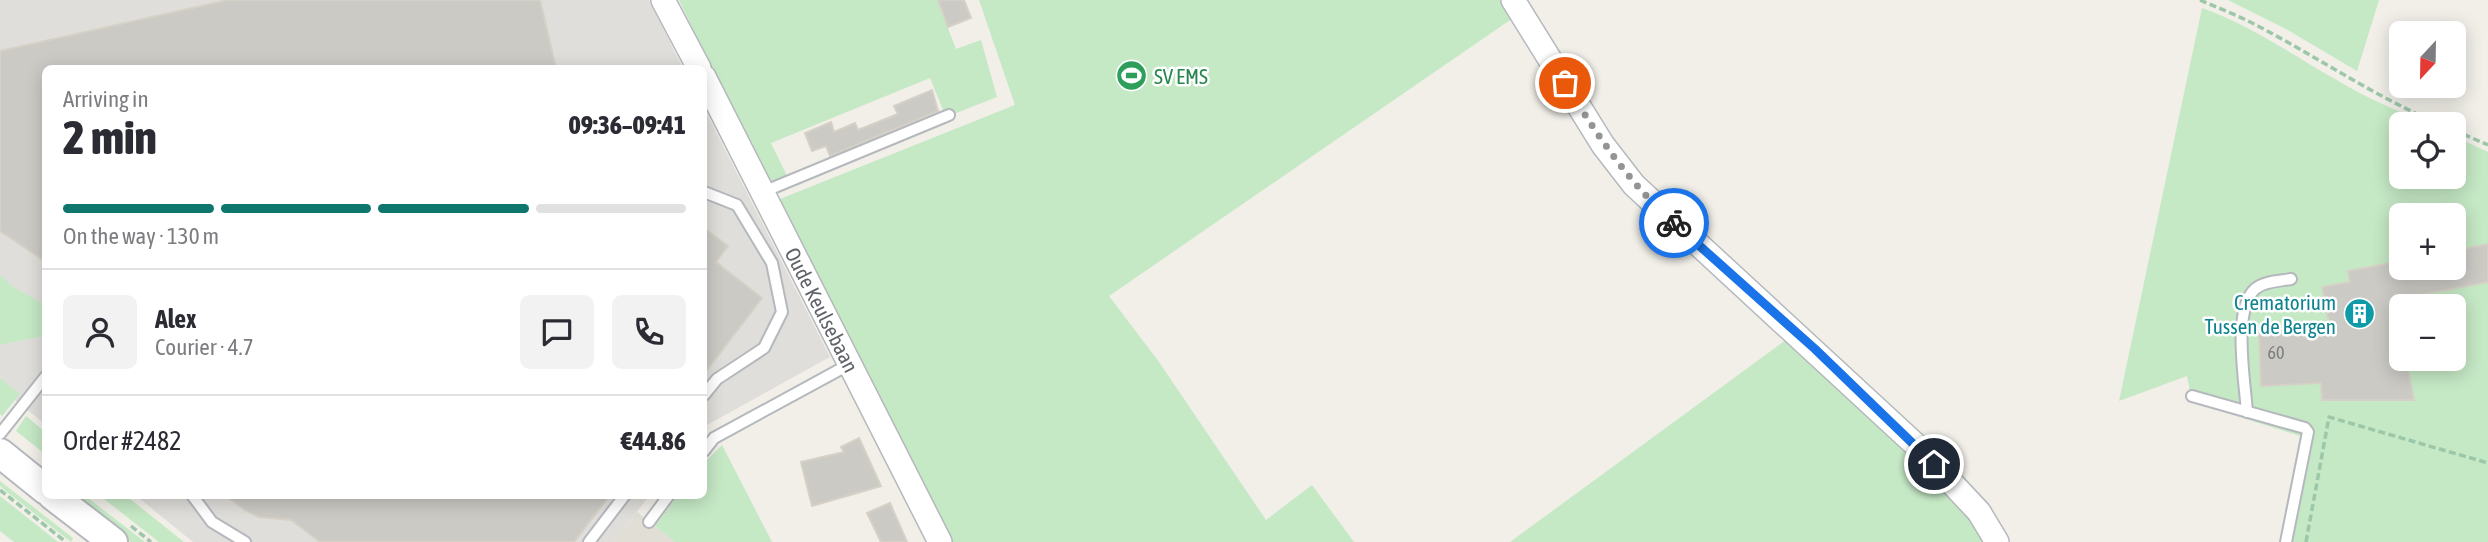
<!DOCTYPE html>
<html lang="en">
<head>
<meta charset="utf-8">
<style>
  body { margin:0; font-family:"Asap Condensed",sans-serif; background:#f2f2f3; color:#2b2b33; height:100vh; display:flex; flex-direction:column; font-size:26px; white-space:nowrap }
  * { box-sizing:border-box; margin:0 }
  p { font-size:23px; color:#7c7c81 }
  .icon { flex:none; width:38px; height:38px; fill:none; stroke:currentColor; stroke-width:2; stroke-linecap:round; stroke-linejoin:round }
  .map { position:relative; flex:1; overflow:hidden }
  .sheet { position:absolute; left:42px; top:65px; width:665px; height:434px; display:flex; flex-direction:column; background:#fff; border-radius:10px; box-shadow:0 4px 18px #0003 }
  .sheet>* { flex:none }
  .needle { width:46px; rotate:202deg }
  .buttons { position:absolute; left:2389px; top:21px; display:grid; gap:14px }
  .buttons a { display:grid; place-items:center; width:77px; height:77px; border-radius:10px; background:#fff; box-shadow:0 4px 18px #0003; font-size:35px }
  .pin { position:absolute; display:grid; place-items:center; width:60px; height:60px; color:#fff; margin:-30px; border:4px solid #fff; border-radius:50%; box-shadow:0 2px 7px #0007 }
  .courier { position:absolute; display:grid; place-items:center; width:70px; height:70px; margin:-35px; border:5px solid #1a73e8; border-radius:50%; background:#fff; color:#222; box-shadow:0 2px 9px #0007 }
  .headline em { font-style:normal; font-weight:800 }
  .headline div { display:flex; flex-direction:column-reverse }
  .headline { display:flex; align-items:center; justify-content:space-between; height:119px; padding:0 21px }
  h1 { font-size:46px; font-weight:800; line-height:52px }
  .bar { display:grid; grid-template-columns:repeat(4,1fr); gap:10px 7px; align-content:center; height:84px; padding:0 21px }
  .bar i { height:9px; border-radius:5px; background:#e1e1e2 }
  .bar .current { background:#0f766e }
  .bar p { grid-column:span 4 }
  .line { display:flex; align-items:center; gap:18px; padding:0 21px; border-top:2px solid #e1e1e2 }
  .line div { flex:1 }
  .round { display:grid; place-items:center; flex:none; width:74px; height:74px; border-radius:10px; background:#f2f2f3 }
  .map>svg:first-child { display:block }
  .industrial { fill:#e0deda }
  .education { fill:#e1ded6 }
  .green { fill:#c5e8c5; fill-rule:evenodd }
  .building { fill:#cccac5; stroke:#d6d1c6; stroke-width:2 }
  .lines { fill:none; stroke-linecap:round; stroke-linejoin:round }
  .service-casing { stroke:#b5b8bc; stroke-width:14 }
  .minor-casing { stroke:#b5b8bc; stroke-width:26 }
  .tertiary-casing { stroke:#b5b8bc; stroke-width:32 }
  .path { stroke:#9cc7a9; stroke-width:3.5; stroke-dasharray:7 3.5; stroke-linecap:butt }
  .service { stroke:#fff; stroke-width:10 }
  .minor { stroke:#fff; stroke-width:23 }
  .tertiary { stroke:#fff; stroke-width:28 }
  .done { stroke:#929495; stroke-width:7; stroke-dasharray:0 12.6 }
  .route { stroke:#1a73e8; stroke-width:9 }
  .labels { text-anchor:middle; dominant-baseline:central; stroke-width:5; stroke-linejoin:round; paint-order:stroke }
  .number-label { font-size:18px; fill:#7a7d7f }
  .leisure-label { font-size:21px; fill:#27864d; stroke:#fff; text-anchor:start }
  .culture-label { font-size:21px; fill:#0d838f; stroke:#fff; text-anchor:end }
  .street-label { font-size:21px; fill:#5f6368; stroke:#fff }
</style>
</head>
<body>
<div class="map">
<svg width="2488" height="542" viewBox="0 0 2488 542">
  <rect width="100%" height="100%" fill="#f1efe8"/>
  <path class="industrial" d="M0 0H649L683 68H46L45 305 9 285 0 274Z
    M704 108 830 357 707 425 704 429Z
    M45 336V424L0 388V345Z
    M135 495H650L613 542H193Z"/>
  <path class="education" d="M637 512 675 542H613Z"/>
  <path class="green" d="M679 0H937L956 49 981 40 997 97 946 117 930 78 771 143 789 180 769 189Z
    M979 0H1502L1513 18 1109 296 1159 362 1266 520 1312 485 1354 542H948L775 201 1015 105Z
    M2228 0H2379L2357 71 2286 29Z
    M2202 8C2250 25 2291 54 2335 79 2364 97 2396 110 2427 124H2401V177H2454V136L2488 152V542H2282V531L2300 436 2192 402 2187 376 2119 401ZM2401 215H2454V268H2401ZM2401 306H2454V359H2401Z
    M0 274 10 285 45 305V336L0 345Z
    M1790 337 1954 497 1985 542H1510Z
    M0 378 20 394 2 416 0 414Z
    M26 416 45 432V454L16 431Z
    M722 445 772 542H675L655 526 678 495H704V463Z
    M0 481 73 538 71 542 7 492 0 486Z
    M71 495H84L145 542H131Z
    M99 495H125L184 542H159Z
    M0 496 58 542H14L0 531Z"/>
  <path class="building" d="M228 0H540L556 68H46V262L0 231V51Z
    M938 0H964L971 18 948 27Z
    M932 90 938 111 830 156 826 146 812 151 805 133 831 122 834 132 855 123 858 130 898 114 894 106Z
    M704 228 728 246 716 262 762 298 704 374Z
    M2488 244V282L2391 300 2392 332H2401V359H2406L2414 400H2322L2321 383 2261 386 2259 330 2330 328 2322 287 2350 282 2348 271 2401 261V268H2454V251Z
    M859 438 881 486 812 506 801 462 844 452 841 447Z
    M225 495H610L574 542H320L291 520 259 517 246 511Z
    M890 503 907 542H881L867 513Z"/>
  <g class="lines">
    <defs>
      <path id="service" d="M704 192 737 205 772 263 782 312 764 348 717 379 704 395
        M763 192 949 115
        M2192 396 2305 428 2308 432 2286 542
        M2247 412C2245 382 2232 310 2255 289 2264 281 2280 281 2291 279
        M0 434 46 376
        M704 451 714 438 850 364
        M192 495 212 522 245 542
        M649 522 669 495
        M589 542 625 495"/>
      <g id="minor">
        <path d="M663 0 699 68"/>
        <path d="M1513 0 1603 145 1634 185 1919 448 1979 512 1997 542"/>
        <path id="s1" d="M704 77 940 542"/>
      </g>
      <path id="tertiary" d="M0 453 46 490
        M52 495 113 542"/>
    </defs>
    <use href="#service" class="service-casing"/>
    <use href="#minor" class="minor-casing"/>
    <use href="#tertiary" class="tertiary-casing"/>
    <path class="path" d="M2200 0C2218 8 2237 15 2254 24 2316 56 2374 96 2439 124
      M2454 130 2488 145
      M0 490 66 542
      M131 526 151 542
      M2306 542 2329 417 2488 463"/>
    <use href="#service" class="service"/>
    <use href="#minor" class="minor"/>
    <use href="#tertiary" class="tertiary"/>
  </g>
  <g class="lines">
    <path class="done" d="M1565 83C1597 135 1628 182 1674 223"/>
    <path class="route" d="M1674 223 1815 349 1934 464"/>
  </g>
  <defs>
    <symbol id="stadium-disc" viewBox="-11 -11 22 22"><circle r="9.5" fill="#2e9e5b" stroke="#fff"/><path d="M0-5a6.5 5 0 1 0 0 10a6.5 5 0 1 0 0-10ZM-3.5-1.8h7v3.6h-7Z" fill="#fff"/></symbol>
    <symbol id="building-disc" viewBox="-11 -11 22 22"><circle r="9.5" fill="#0f9aa8" stroke="#fff"/><path d="M-4-6H4V6H1V3H-1V6H-4ZM-2.5-4.3h1.7v1.8h-1.7ZM.8-4.3h1.7v1.8H.8ZM-2.5-1h1.7V.8h-1.7ZM.8-1h1.7V.8H.8Z" fill="#fff"/></symbol>
  </defs>
  <g fill-rule="evenodd">
    <use href="#stadium-disc" x="1114" y="58" width="35" height="35"/>
    <use href="#building-disc" x="2342" y="296" width="35" height="35"/>
  </g>
  <g class="labels">
    <g class="number-label">
      <text x="2276" y="352">60</text>
    </g>
    <g class="leisure-label">
      <text x="1154" y="76">SV EMS</text>
    </g>
    <g class="culture-label">
      <text x="2336" y="302">Crematorium<tspan x="2336" dy="24">Tussen de Bergen</tspan></text>
    </g>
    <g class="street-label">
      <text stroke="none"><textPath href="#s1" startOffset="261">Oude Keulsebaan</textPath></text>
    </g>
  </g>
</svg>
<div class="buttons">
<a><svg class="needle" viewBox="-14 -14 28 28"><path d="M0-13l5 13h-10z" fill="#e53935"/><path d="M0 13l5-13h-10z" fill="#7c7c81"/></svg></a>
<a><svg class="icon" aria-label="locate" viewBox="0 0 24 24"><circle cx="12" cy="12" r="6"/><path d="M12 2v4M12 18v4M2 12h4M18 12h4"/></svg></a>
<a>+</a>
<a>−</a>
</div>
<div class="pin" style="left:1565px;top:83px;background:#ea580c"><svg class="icon" aria-label="bag" viewBox="0 0 24 24"><path d="M5 8h14l-1 12H6zM9 8a3 3 0 0 1 6 0"/></svg></div>
<div class="pin" style="left:1934px;top:464px;background:#1f2937"><svg class="icon" aria-label="home" viewBox="0 0 24 24"><path d="M3 11l9-7 9 7M6 9v11h12V9"/></svg></div>
<div class="courier" style="left:1674px;top:223px"><svg class="icon" aria-label="bike" viewBox="0 0 24 24"><circle cx="6" cy="16" r="4"/><circle cx="18" cy="16" r="4"/><path d="M6 16l4-8h5l3 8M10 8l3 8H6M13 5h3"/></svg></div>
<section class="sheet">
<div class="headline"><div><h1>2 min</h1><p>Arriving in</p></div><em>09:36–09:41</em></div>
<div class="bar"><i class="current"></i><i class="current"></i><i class="current"></i><i></i><p>On the way · 130 m</p></div>
<div class="line" style="height:126px"><a class="round"><svg class="icon" aria-label="person" viewBox="0 0 24 24"><circle cx="12" cy="8" r="4"/><path d="M4 21q1-7 8-7t8 7"/></svg></a><div><b>Alex</b><p>Courier · 4.7</p></div><a class="round"><svg class="icon" aria-label="chat" viewBox="0 0 24 24"><path d="M4 5h16v11H9l-5 4z"/></svg></a><a class="round"><svg class="icon" aria-label="phone" viewBox="0 0 24 24"><path d="M5 4h4l2 5-3 2q2 4 5 5l2-3 5 2v4C11 20 4 13 5 4z"/></svg></a></div>
<div class="line" style="height:91px"><div>Order #2482</div><b>€44.86</b></div>
</section>
</div>
</body>
</html>
